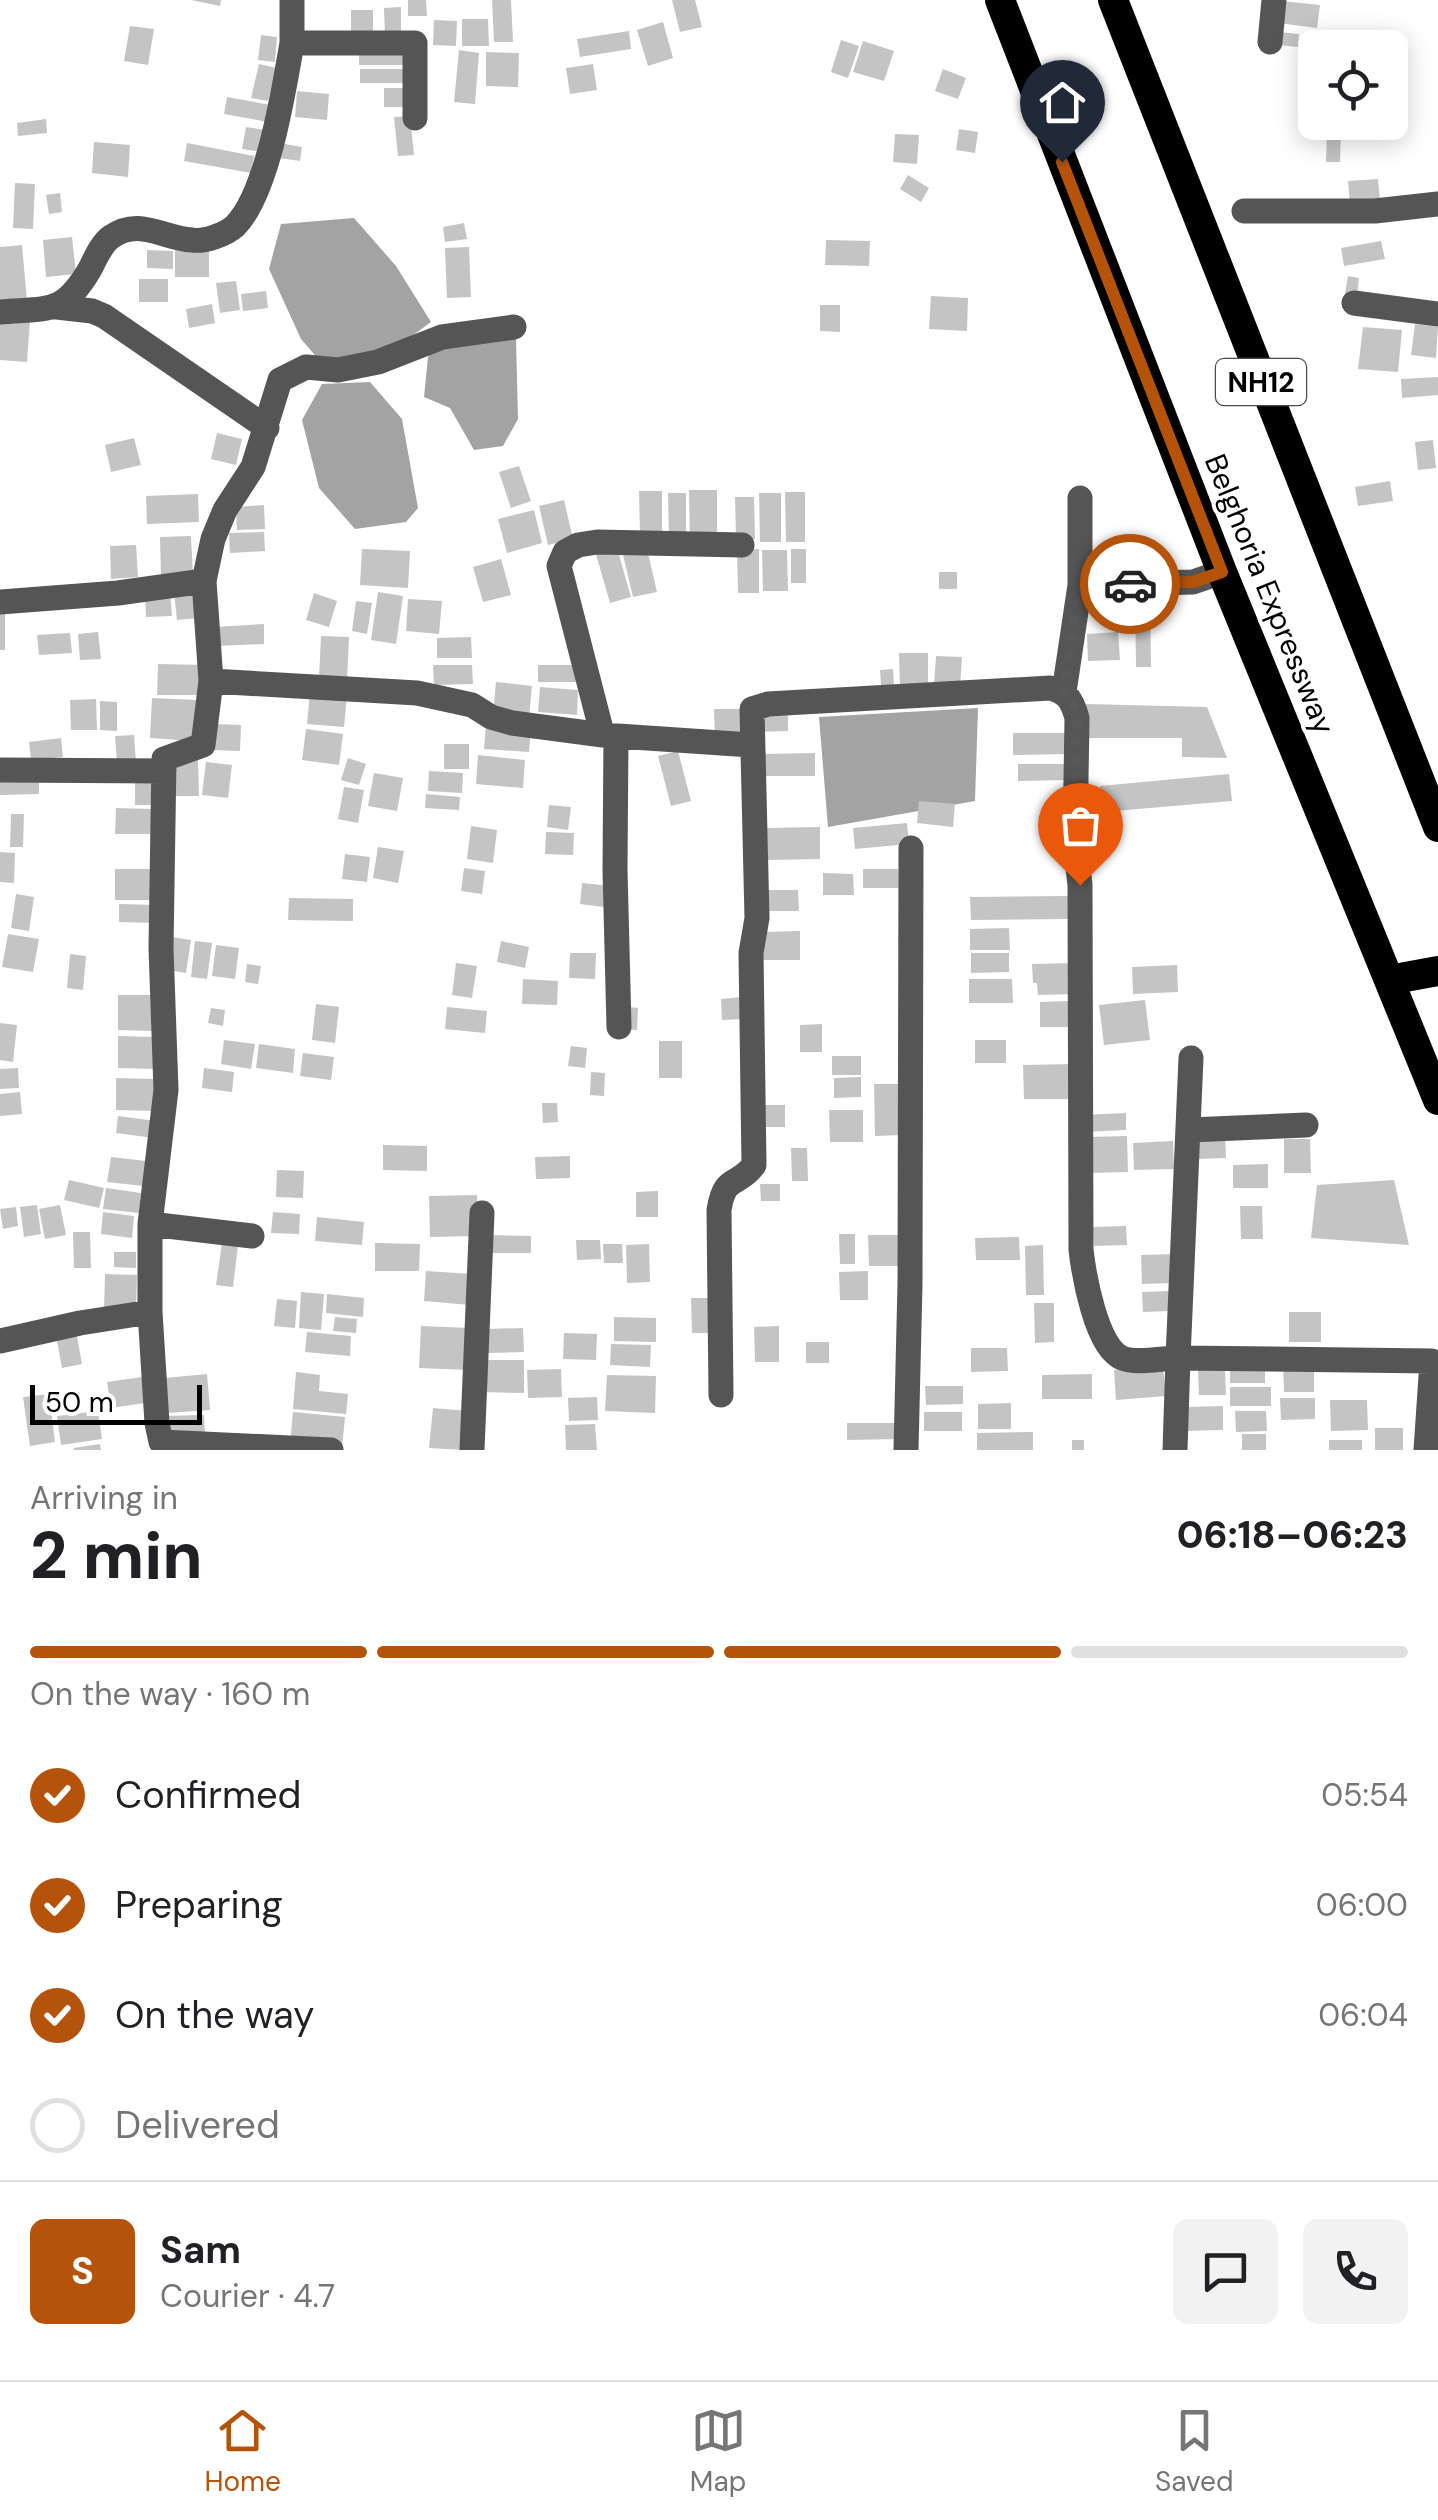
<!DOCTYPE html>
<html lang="en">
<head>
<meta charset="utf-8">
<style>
  body { margin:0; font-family:"DM Sans",sans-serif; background:#f2f2f2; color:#202124; height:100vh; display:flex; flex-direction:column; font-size:38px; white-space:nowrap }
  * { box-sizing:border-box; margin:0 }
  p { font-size:32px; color:#757577 }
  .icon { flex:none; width:55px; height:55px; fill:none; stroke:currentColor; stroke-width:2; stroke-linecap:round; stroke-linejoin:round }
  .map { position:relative; height:1450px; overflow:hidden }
  .sheet { display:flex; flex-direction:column; background:#fff; flex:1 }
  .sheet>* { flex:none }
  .tools { position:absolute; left:1298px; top:30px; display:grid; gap:20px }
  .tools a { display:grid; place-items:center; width:110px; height:110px; border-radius:15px; background:#fff; box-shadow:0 5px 25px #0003; font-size:50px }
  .scale { position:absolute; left:30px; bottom:25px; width:172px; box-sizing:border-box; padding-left:10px; border:5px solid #000; border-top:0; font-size:28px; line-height:35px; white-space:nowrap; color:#000; -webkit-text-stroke:8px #fff; paint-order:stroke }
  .pin { position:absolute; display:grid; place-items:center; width:85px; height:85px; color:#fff; margin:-102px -42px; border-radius:50% 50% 50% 0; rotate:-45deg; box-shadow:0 0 10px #0007 }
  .pin .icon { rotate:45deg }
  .courier { position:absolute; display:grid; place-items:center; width:100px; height:100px; margin:-50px; border:8px solid #b45309; border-radius:50%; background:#fff; color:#222; box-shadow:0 2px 12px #0007 }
  .headline em { font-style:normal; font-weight:800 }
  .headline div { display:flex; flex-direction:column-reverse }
  .headline { display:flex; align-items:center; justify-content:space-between; height:170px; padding:0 30px }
  h1 { font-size:65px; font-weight:800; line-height:75px }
  .bar { display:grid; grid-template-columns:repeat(4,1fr); gap:15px 10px; align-content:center; height:120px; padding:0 30px }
  .bar i { height:12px; border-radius:8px; background:#e0e0e0 }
  .bar .selected { background:#b45309 }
  .bar p { grid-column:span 4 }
  .line { display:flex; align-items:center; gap:25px; padding:0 30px; border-top:2px solid #e0e0e0 }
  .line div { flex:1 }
  .round { display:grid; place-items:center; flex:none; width:105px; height:105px; border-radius:15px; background:#f2f2f2 }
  ol { padding:0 30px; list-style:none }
  li { display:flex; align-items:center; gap:30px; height:110px }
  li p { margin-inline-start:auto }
  li .icon { padding:10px; border-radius:50%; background:#b45309; color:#fff; stroke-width:4 }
  li:last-child { color:#757577 }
  li i { width:55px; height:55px; border:5px solid #e0e0e0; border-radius:50% }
  .dock { display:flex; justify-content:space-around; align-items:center; height:140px; border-top:2px solid #e0e0e0; background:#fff; font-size:28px; color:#757577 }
  .dock a { display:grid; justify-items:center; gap:5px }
  .dock .selected { color:#b45309 }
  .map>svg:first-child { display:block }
  .water { fill:#a3a3a3 }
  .building { fill:#c4c4c4 }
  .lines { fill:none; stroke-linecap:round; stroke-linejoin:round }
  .minor { stroke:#555; stroke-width:25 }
  .highway { stroke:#000; stroke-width:30 }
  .done { stroke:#595959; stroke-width:10; stroke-dasharray:0 18 }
  .route { stroke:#b45309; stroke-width:12 }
  .labels { text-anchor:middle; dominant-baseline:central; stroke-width:8; stroke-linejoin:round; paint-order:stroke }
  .shield { fill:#fff; stroke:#4c4c4c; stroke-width:2.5 }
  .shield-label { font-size:28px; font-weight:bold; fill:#000 }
  .street-label { font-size:30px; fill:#000; stroke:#fff }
</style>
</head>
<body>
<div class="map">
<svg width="1438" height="1450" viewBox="0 0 1438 1450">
  <rect width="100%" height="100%" fill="#fff"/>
  <path class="water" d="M354 218 396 266 431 322 386 355 320 361 301 339 269 269 281 224Z
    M444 339H516L518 419 503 446 474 450 450 408 424 397 428 357Z
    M370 382 402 419 418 508 406 522 355 529 319 488 302 420 322 384Z
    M978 708 975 801 828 827 819 717Z"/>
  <path class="building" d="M191 0H221L220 6Z
    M408 0H426L427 16H408Z
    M492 0H511L513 42H494Z
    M672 0H695L702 27 680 32Z
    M1281 1 1320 5 1317 28 1278 23Z
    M401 7V37H385L384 8Z
    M351 10H373V38H351Z
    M462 19H488L489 46H462Z
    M434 20 457 21 456 46 433 45Z
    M663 22 673 58 648 66 637 30Z
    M130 26 154 29 148 65 124 61Z
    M629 31 631 49 580 57 577 39Z
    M1279 32 1299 34 1298 47 1277 45Z
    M261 35 277 37 275 62 258 60Z
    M841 40 859 46 848 78 831 72Z
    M863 41 894 51 884 81 853 72Z
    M406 47 407 65H359V48Z
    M459 50 479 53 475 104 454 102Z
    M486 52 519 53 518 87 486 86Z
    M259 64 276 68 268 101 251 98Z
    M593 64 597 90 570 94 566 68Z
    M360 69H407L406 83H360Z
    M943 69 966 78 958 99 935 91Z
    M384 88H406V107H384Z
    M297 91 329 94 327 120 295 117Z
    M227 97 271 105 268 122 224 114Z
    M410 116 414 155 398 156 394 117Z
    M46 119 47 133 18 136 17 123Z
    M246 127 265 130 262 152 242 149Z
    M959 129 978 132 975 153 956 150Z
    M1327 130H1341L1340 162H1326Z
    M895 134 919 135 917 164 893 162Z
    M94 142 130 145 128 177 92 173Z
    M274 142 302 147 300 161 272 157Z
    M187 143 254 156 251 173 184 161Z
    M908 175 929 188 921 202 900 189Z
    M1378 179 1380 201 1350 204 1348 181Z
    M15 183 35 184 33 229 13 228Z
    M60 193 62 212 49 214 46 195Z
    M464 223 467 239 445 242 443 227Z
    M72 237 76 274 46 277 43 240Z
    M826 240 870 241 869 266 825 265Z
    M1381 241 1385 259 1344 266 1341 248Z
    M22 245 27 301 0 303V247Z
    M175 247H209V277H175Z
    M469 247 471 297 447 298 445 248Z
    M147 250 173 251V269L147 268Z
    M1348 276 1359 278 1357 296 1345 294Z
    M139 279H168V302H139Z
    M236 281 240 310 220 313 216 283Z
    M266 291 268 308 243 311 241 294Z
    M931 296 968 298 967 331 929 329Z
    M212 304 215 323 189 328 186 309Z
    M820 305H840V332L820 331Z
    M0 318 30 321 27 362 0 360Z
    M1415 324 1438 327 1436 358 1411 355Z
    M1363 327 1402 330 1398 372 1358 369Z
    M1438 377V395L1402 398 1401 379Z
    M217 433 242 439 236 465 211 459Z
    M134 438 141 465 111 472 105 445Z
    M1433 440 1436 468 1418 470 1415 442Z
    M519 466 531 501 511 508 499 472Z
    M1390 481 1393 501 1358 506 1355 487Z
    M689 490H717V542H690Z
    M639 491H662V535H640Z
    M785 492H805V542H786Z
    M668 493H686V540H669Z
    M759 493H781V542H760Z
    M198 494 199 522 147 524 146 496Z
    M735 497H754L755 539H736Z
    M564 500 573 539 548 545 539 506Z
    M264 505 265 529 237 530 236 507Z
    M534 510 542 543 507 553 498 519Z
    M264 532 265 551 230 553 229 533Z
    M191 536 193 576 161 577 160 537Z
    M136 545 138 577 111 579 110 546Z
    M617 548 631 597 610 603 596 554Z
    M362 549 410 551 408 588 360 585Z
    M647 549 657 592 633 597 623 555Z
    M759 549V593H738L737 550Z
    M791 549H806V583H791Z
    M762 550H787L788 591H763Z
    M501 559 511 595 483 602 473 567Z
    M939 572H957V589H939Z
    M196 590 199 618 177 620 174 592Z
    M378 592 403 596 396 644 371 640Z
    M170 593 172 616 146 617 145 594Z
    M314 593 337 601 329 627 306 620Z
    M1135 594H1150L1151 667H1136Z
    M408 599 442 601 439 634 406 631Z
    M356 601 372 603 367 634 352 631Z
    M0 609H5V650H0Z
    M264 624V644L216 646 215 627Z
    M98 632 101 659 80 660 78 634Z
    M1118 632 1120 660 1088 661 1087 634Z
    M70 633 72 653 39 655 37 635Z
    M321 636 349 637 347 680 319 678Z
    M471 637 472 658H437V638Z
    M899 653H928V690L900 691Z
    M936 656 962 657 960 687 934 685Z
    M158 664 206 665V695H157Z
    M433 665H472L473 684 434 685Z
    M538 665H580V682H538Z
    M893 669 894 685H881L880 670Z
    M496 682 532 686 529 717 493 714Z
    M540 687 578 690 577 715 538 712Z
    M310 692 347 695 344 727 307 724Z
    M152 698 197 700 195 741 150 738Z
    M96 699 97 730H71L70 700Z
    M100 701 117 702V731L100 730Z
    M1086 704 1207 707 1227 758 1182 757V738H1087Z
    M714 709H740L741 739H715Z
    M757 712H788V731L758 732Z
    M213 724 241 725 240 751 212 750Z
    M486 725 531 729 529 752 484 749Z
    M306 729 343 734 339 765 302 760Z
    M1013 733H1069V754L1013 755Z
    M134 735 136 763 117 764 115 736Z
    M61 738 63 757 31 760 29 742Z
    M444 744H469V769H444Z
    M678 751 691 801 671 806 658 756Z
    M815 753V776H760V754Z
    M478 755 525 760 523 788 476 784Z
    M173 758H198L199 796H174Z
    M348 758 366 764 359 785 341 780Z
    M206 762 232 765 228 798 202 795Z
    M1018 764H1070V780L1018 781Z
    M429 771 463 773 462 793 428 791Z
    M39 773V794L0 795V774Z
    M374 773 403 778 397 811 368 806Z
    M1229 774 1232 801 1103 812 1100 786Z
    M135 777H152V805H135Z
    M344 787 364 790 358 823 338 819Z
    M426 794 460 797 459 810 425 808Z
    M919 801 955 804 953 827 917 823Z
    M549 805 571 807 568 830 547 827Z
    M116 808 152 809V834H115Z
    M11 814H24L23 847H10Z
    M907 823 909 844 855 849 853 828Z
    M471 826 497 830 493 863 467 859Z
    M820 827V859L768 860 767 828Z
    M546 832 574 833 573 855 545 854Z
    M378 847 404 851 398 883 373 878Z
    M0 852 15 853 14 883 0 882Z
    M345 854 370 857 367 882 342 879Z
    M464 868 485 871 482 894 461 891Z
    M115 869H154V900H115Z
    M863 869H898L899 888H863Z
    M823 873 853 874 854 895H823Z
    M582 883 611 886V908L580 904Z
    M759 890H798L799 911H760Z
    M16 894 34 897 29 931 11 928Z
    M1068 896V919L971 920 970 897Z
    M289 898 353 899V921L288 920Z
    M119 904 156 905V923L119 922Z
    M1009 928 1010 950H970V929Z
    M800 931V960H762V932Z
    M8 934 39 939 33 972 2 967Z
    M172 937 191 940 186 973 167 970Z
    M195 941 212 943 207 979 191 977Z
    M501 941 529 947 525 968 497 962Z
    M216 945 239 948 235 979 212 976Z
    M570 953H596L595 979 569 978Z
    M971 953H1009V972L971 973Z
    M70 954 86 956 83 990 67 988Z
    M456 963 477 966 472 998 452 995Z
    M1075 963 1076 994 1038 995 1037 983H1033L1032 964Z
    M247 964 261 966 258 984 245 982Z
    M1177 965 1178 992 1133 994 1132 967Z
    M523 979 558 981 557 1005 522 1004Z
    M969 979H1012L1013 1003H969Z
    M118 995H154L153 1031 118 1030Z
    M742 997 744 1019 722 1020 721 999Z
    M1145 1000 1150 1040 1104 1045 1099 1005Z
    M1071 1001V1027H1040V1002Z
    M316 1004 339 1007 335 1043 312 1040Z
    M621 1006 638 1008 637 1030 620 1029Z
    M447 1007 487 1011 485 1033 445 1029Z
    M211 1008 225 1010 223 1026 208 1023Z
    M0 1023 17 1025 13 1062 0 1060Z
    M822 1024V1052H800V1025Z
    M118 1036 156 1037 155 1069 118 1068Z
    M224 1040 255 1044 251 1069 221 1064Z
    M975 1040H1006V1063H975Z
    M659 1041H682V1078H659Z
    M259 1044 295 1049 293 1073 256 1068Z
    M571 1046 587 1048 585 1068 568 1066Z
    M303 1053 334 1057 331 1080 300 1076Z
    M832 1056H861V1075H832Z
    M1074 1064 1075 1099H1024L1023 1065Z
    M18 1068 19 1088 0 1089V1069Z
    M204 1068 234 1072 232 1092 202 1088Z
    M591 1072 605 1073 604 1096 590 1095Z
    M861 1077V1097L834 1098V1078Z
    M116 1078 156 1079V1111L116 1110Z
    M874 1084H901V1135L875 1136Z
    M20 1092 22 1114 0 1116V1094Z
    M542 1103H557L558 1122 543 1123Z
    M763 1105H785V1127H763Z
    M829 1110H863V1142H830Z
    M1126 1113V1130L1084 1132 1083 1115Z
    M118 1116 156 1121 154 1138 116 1133Z
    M1225 1134 1226 1158 1198 1159 1197 1135Z
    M1127 1136 1128 1172 1088 1173 1086 1137Z
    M1284 1139H1310L1311 1173H1284Z
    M1173 1141 1174 1169 1134 1170 1133 1143Z
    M383 1145 427 1146V1171L383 1170Z
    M791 1148H807L808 1181H792Z
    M570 1156V1178L536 1179 535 1157Z
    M111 1157 146 1161 143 1186 107 1182Z
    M1268 1164V1188H1233V1165Z
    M277 1170 304 1171 303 1198 276 1197Z
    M69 1180 104 1188 99 1208 64 1200Z
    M1394 1180 1409 1245 1311 1238 1317 1185Z
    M760 1184H780V1201H761Z
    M106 1188 141 1193 139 1213 103 1209Z
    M658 1191V1217H636V1192Z
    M477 1195 478 1236 430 1237 429 1196Z
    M37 1205 41 1234 24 1237 20 1207Z
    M60 1205 66 1235 45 1239 39 1209Z
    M1240 1206H1262L1263 1239H1241Z
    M16 1207 18 1226 3 1229 0 1209Z
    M103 1212 134 1216 132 1238 101 1234Z
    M273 1212 300 1214 299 1234 271 1233Z
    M317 1217 364 1222 362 1245 315 1241Z
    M1126 1226 1127 1245 1094 1246 1093 1227Z
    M73 1232H90L91 1268H74Z
    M839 1234H855V1264H840Z
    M486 1235 531 1236V1253H486Z
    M868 1235H899V1266H869Z
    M1019 1237 1020 1260H976L975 1238Z
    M576 1240H600L601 1259 577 1260Z
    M222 1243 238 1245 233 1287 216 1285Z
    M375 1243 420 1244 419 1271H375Z
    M603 1244H622L623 1263H604Z
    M649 1244 650 1282 627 1283 626 1245Z
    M1043 1245 1044 1295H1026L1025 1246Z
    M114 1252H136V1268L114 1267Z
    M1173 1254 1174 1283 1142 1284 1141 1255Z
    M426 1271 472 1274 470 1305 424 1301Z
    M868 1271V1300H840L839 1272Z
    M105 1274 137 1275 136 1310H104Z
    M1169 1291 1170 1311 1143 1312 1142 1292Z
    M301 1292 324 1294 321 1330 299 1328Z
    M327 1294 364 1298 363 1317 326 1313Z
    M691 1298H716L717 1333H692Z
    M277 1299 297 1301 295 1328 274 1326Z
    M1034 1303H1054V1342L1035 1343Z
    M1289 1312H1321V1342H1289Z
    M335 1317 357 1319 356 1333 333 1331Z
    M614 1317 656 1318V1342L614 1341Z
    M421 1326 470 1328 468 1370 419 1368Z
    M779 1326V1362H755L754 1327Z
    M523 1328 524 1352 488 1353 487 1329Z
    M76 1331 82 1364 62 1368 56 1335Z
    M307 1332 351 1336 350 1356 305 1352Z
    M564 1333 597 1334 596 1360 563 1359Z
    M806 1342H829V1363H806Z
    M611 1344 651 1345 650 1367 610 1365Z
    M971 1348H1007L1008 1371 971 1372Z
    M482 1360H524V1393L481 1392Z
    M1230 1362H1265V1383H1230Z
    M1283 1363H1314V1392H1284Z
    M1163 1366 1166 1396 1116 1400 1114 1370Z
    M561 1369 562 1397 528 1398 527 1370Z
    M1198 1370H1225L1226 1395H1199Z
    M296 1372 320 1375 319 1391 348 1394 346 1414 293 1409Z
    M207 1374 210 1410 168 1413 165 1378Z
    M1092 1374V1399H1042V1375Z
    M607 1375 656 1376 655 1413 605 1411Z
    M142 1377 145 1403 111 1408 107 1382Z
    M925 1386H963V1404L926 1405Z
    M1230 1387H1271V1406H1230Z
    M49 1394 55 1442 30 1446 23 1397Z
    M597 1397 598 1420 569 1421 568 1398Z
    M1280 1398H1315V1419L1281 1420Z
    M1330 1400H1367L1368 1430 1331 1431Z
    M1011 1403V1429H978V1404Z
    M1223 1406V1430L1184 1431V1407Z
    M433 1408 468 1411 464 1450 429 1448Z
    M98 1411 102 1439 61 1445 57 1416Z
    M1235 1411H1266L1267 1431 1236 1432Z
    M293 1412 345 1417 342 1448 290 1444Z
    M924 1412H962V1431H924Z
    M204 1415 205 1435 164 1436 163 1416Z
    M847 1423H898L899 1439 847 1440Z
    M595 1424 597 1450H566L565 1425Z
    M1375 1428H1403V1450H1375Z
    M1033 1432V1450H977V1433Z
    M1242 1434H1266V1450H1242Z
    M1072 1440H1084V1450H1072Z
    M1329 1440H1362V1450H1329Z
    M100 1444 101 1450H74V1448Z"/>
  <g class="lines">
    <path class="minor" d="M292 0V43H415V118
      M1270 42 1274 0
      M1244 211H1375L1438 204
      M1354 303 1438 314
      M57 307 92 311 104 316 267 428
      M0 312C49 308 63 315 90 269 95 259 102 243 111 237 139 217 162 238 192 240 204 242 225 235 235 226 268 193 284 89 292 43
      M1080 498V585
      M0 602 118 593 204 581 213 539 225 510 253 467 280 380 306 367 338 370 378 362 442 337 514 327
      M211 681 417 693 472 705 491 717 512 723 603 735 751 745
      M1064 692 1080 585 1193 582 1222 572
      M602 733 559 566 565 552 578 545 597 542 742 545
      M616 736 615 870 619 1027
      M0 770 164 771
      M1191 1058 1178 1358 1432 1361 1426 1450
      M1189 1130 1306 1125
      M150 1224 252 1236
      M150 1312 157 1423 161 1442 331 1450
      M0 1341 80 1323 150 1312V1224L166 1090 161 948 164 759 203 745 211 681 204 581
      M721 1395 719 1210C725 1173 737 1188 754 1165L751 953 757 918 752 709 768 704 1050 688C1068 693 1072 700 1077 718L1075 841 1080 885 1081 1250C1084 1275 1096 1347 1122 1358 1137 1364 1162 1358 1178 1358L1175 1450
      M472 1450 482 1213
      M906 1450 910 1284 911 848"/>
    <path class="highway" d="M1000 0 1222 572 1438 1100
      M1113 0 1438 827
      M1389 980 1438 971"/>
  </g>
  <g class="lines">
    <path class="done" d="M1080 885 1075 841 1077 718 1073 703 1064 692 1080 585 1130 584"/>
    <path class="route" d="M1062 162 1222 572 1193 582 1130 584"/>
  </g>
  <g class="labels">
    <rect class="shield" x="1216" y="359" width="90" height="46" rx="8"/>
    <g class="shield-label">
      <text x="1261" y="382">NH12</text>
    </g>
    <g class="street-label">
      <text transform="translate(1270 594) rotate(68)">Belghoria Expressway</text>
    </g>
  </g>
</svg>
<div class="tools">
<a><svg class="icon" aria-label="locate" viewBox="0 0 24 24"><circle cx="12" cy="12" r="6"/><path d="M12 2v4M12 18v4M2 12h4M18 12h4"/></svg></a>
</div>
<div class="scale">50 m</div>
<div class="pin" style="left:1080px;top:885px;background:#ea580c"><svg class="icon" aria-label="bag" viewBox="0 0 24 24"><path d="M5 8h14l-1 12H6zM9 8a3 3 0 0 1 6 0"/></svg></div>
<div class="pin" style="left:1062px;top:162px;background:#1f2937"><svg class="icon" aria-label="home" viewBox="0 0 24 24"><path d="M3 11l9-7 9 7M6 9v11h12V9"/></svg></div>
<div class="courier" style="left:1130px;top:584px"><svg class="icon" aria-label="car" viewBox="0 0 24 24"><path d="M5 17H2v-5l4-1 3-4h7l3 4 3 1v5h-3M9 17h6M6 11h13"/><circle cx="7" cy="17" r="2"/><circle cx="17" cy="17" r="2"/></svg></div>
</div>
<section class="sheet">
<div class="headline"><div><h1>2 min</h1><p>Arriving in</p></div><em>06:18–06:23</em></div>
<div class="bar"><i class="selected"></i><i class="selected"></i><i class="selected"></i><i></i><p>On the way · 160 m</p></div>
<ol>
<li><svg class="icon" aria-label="check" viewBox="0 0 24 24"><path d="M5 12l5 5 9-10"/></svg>Confirmed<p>05:54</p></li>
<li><svg class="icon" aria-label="check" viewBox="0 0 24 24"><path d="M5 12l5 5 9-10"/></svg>Preparing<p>06:00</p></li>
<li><svg class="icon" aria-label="check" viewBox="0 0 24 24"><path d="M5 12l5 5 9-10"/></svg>On the way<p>06:04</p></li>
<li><i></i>Delivered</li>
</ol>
<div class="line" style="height:180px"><b class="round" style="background:#b45309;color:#fff">S</b><div><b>Sam</b><p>Courier · 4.7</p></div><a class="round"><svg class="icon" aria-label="chat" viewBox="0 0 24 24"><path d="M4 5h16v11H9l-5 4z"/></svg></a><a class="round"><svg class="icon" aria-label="phone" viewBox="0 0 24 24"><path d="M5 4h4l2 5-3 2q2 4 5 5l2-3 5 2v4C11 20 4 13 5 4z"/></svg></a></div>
</section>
<nav class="dock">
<a class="selected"><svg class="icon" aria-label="home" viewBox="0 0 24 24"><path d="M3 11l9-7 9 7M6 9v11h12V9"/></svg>Home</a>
<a><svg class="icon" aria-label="map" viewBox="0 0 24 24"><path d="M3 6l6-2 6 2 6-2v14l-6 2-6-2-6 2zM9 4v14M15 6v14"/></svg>Map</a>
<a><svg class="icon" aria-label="saved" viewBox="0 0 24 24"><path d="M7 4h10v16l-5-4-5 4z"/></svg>Saved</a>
</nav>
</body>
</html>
